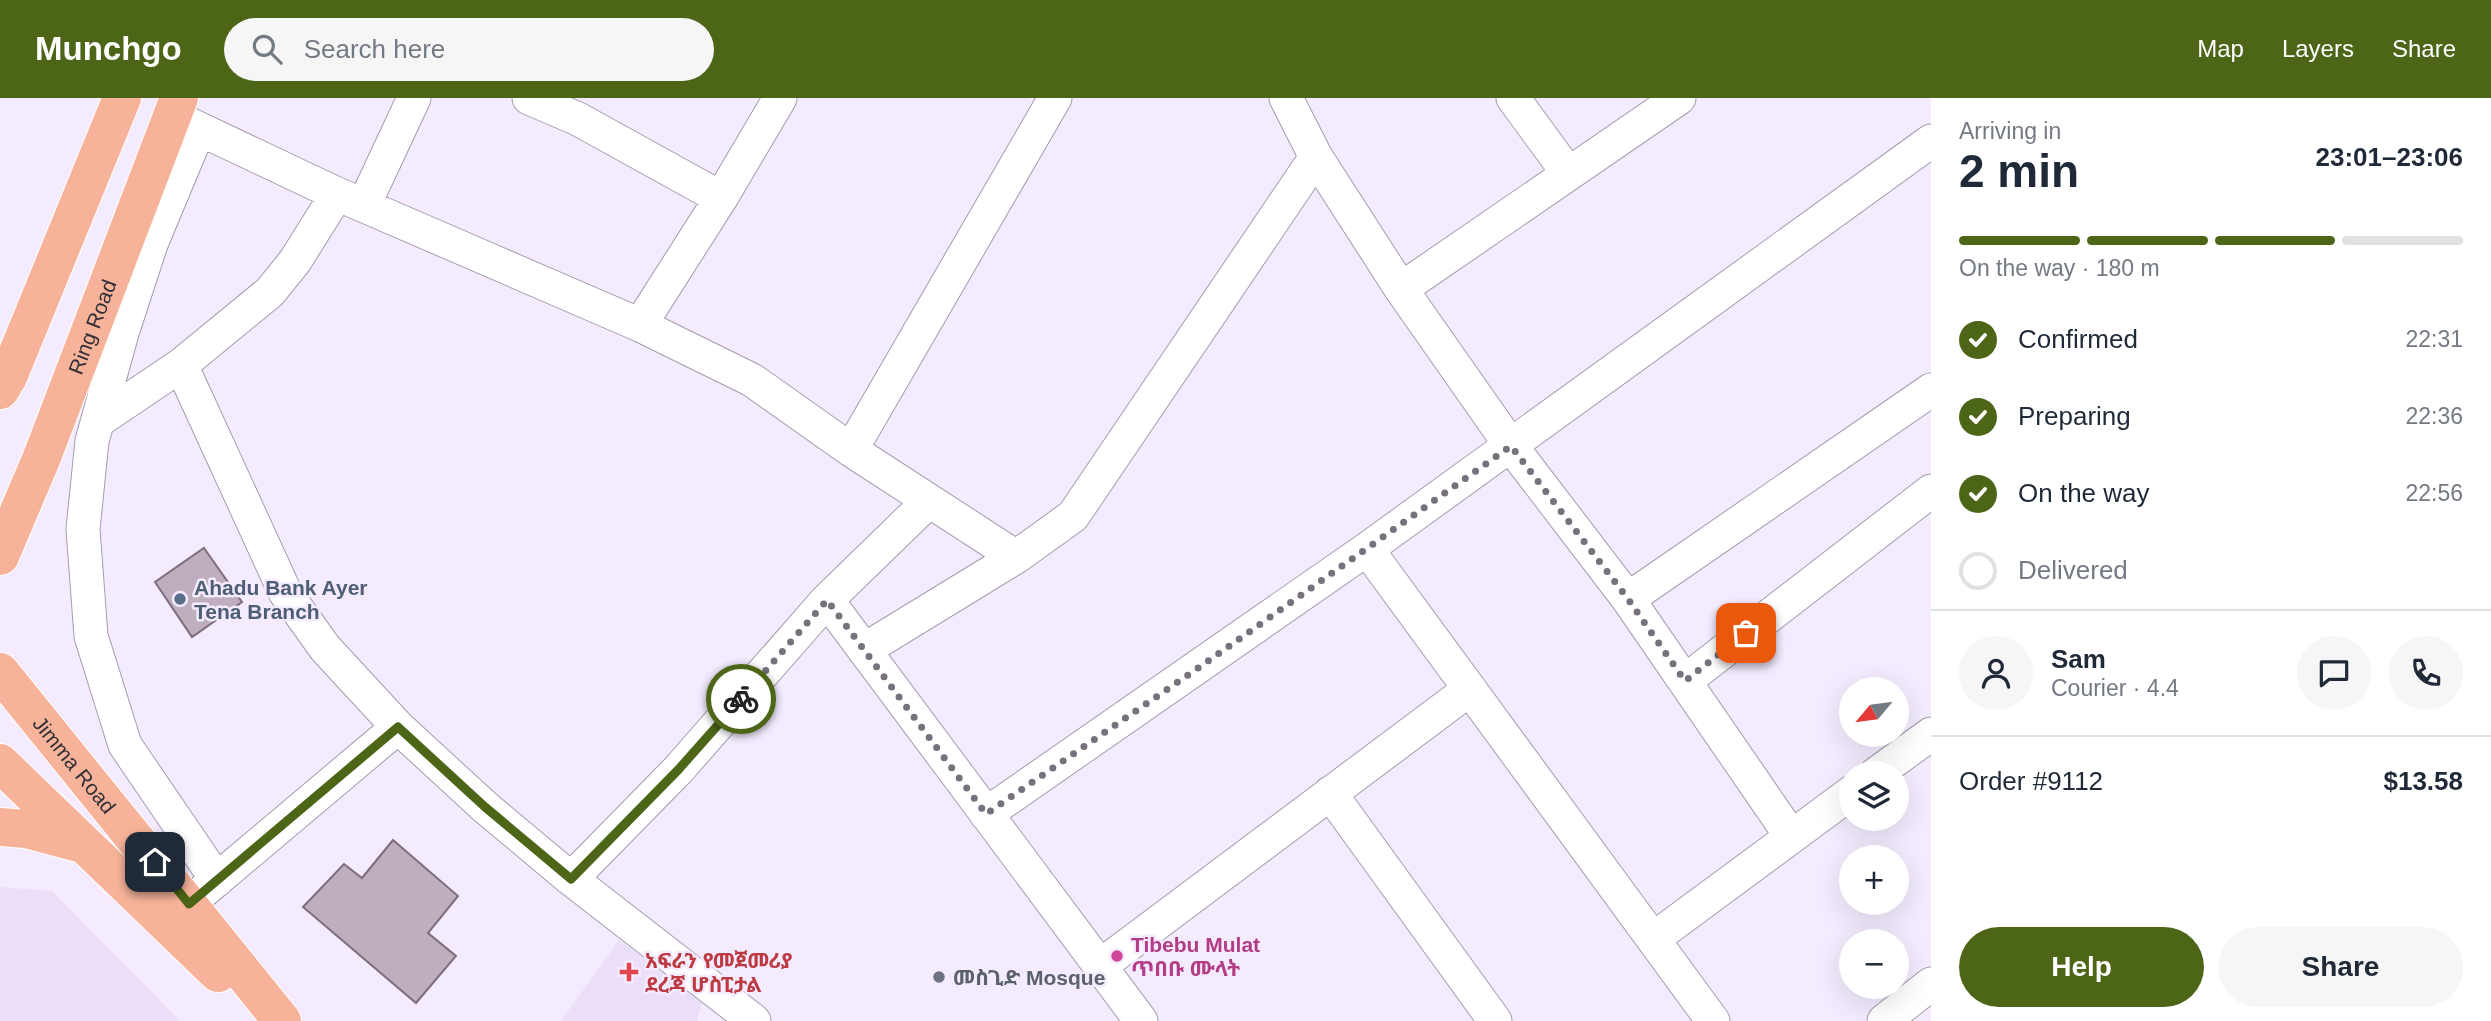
<!DOCTYPE html>
<html lang="en">
<head>
<meta charset="utf-8">
<style>
  body { margin:0; font-family:Arial,"Noto Sans Ethiopic",sans-serif; background:#f6f6f7; color:#1f2937; height:100vh; display:flex; flex-direction:column; font-size:26px; white-space:nowrap }
  * { box-sizing:border-box; margin:0 }
  p { font-size:23px; color:#747a83 }
  .icon { flex:none; width:38px; height:38px; fill:none; stroke:currentColor; stroke-width:2; stroke-linecap:round; stroke-linejoin:round }
  .map { position:relative; flex:1; overflow:hidden }
  .drawer { display:flex; flex-direction:column; background:#fff; width:560px }
  .drawer>* { flex:none }
  .needle { width:46px; rotate:241deg }
  .controls { position:absolute; left:1839px; top:579px; display:grid; gap:14px }
  .controls a { display:grid; place-items:center; width:70px; height:70px; border-radius:50%; background:#fff; box-shadow:0 7px 28px #0002; font-size:35px }
  .pin { position:absolute; display:grid; place-items:center; width:60px; height:60px; color:#fff; margin:-30px; border-radius:14px; box-shadow:0 4px 10px #0006 }
  .courier { position:absolute; display:grid; place-items:center; width:70px; height:70px; margin:-35px; border:5px solid #4c6516; border-radius:50%; background:#fff; color:#222; box-shadow:0 2px 9px #0007 }
  .headline em { font-style:normal; font-weight:600 }
  .headline div { display:flex; flex-direction:column-reverse }
  .headline { display:flex; align-items:center; justify-content:space-between; height:119px; padding:0 28px }
  h1 { font-size:46px; font-weight:600; line-height:52px }
  .bar { display:grid; grid-template-columns:repeat(4,1fr); gap:10px 7px; align-content:center; height:84px; padding:0 28px }
  .bar i { height:9px; border-radius:5px; background:#e0e1e3 }
  .bar .current { background:#4c6516 }
  .bar p { grid-column:span 4 }
  .line { display:flex; align-items:center; gap:18px; padding:0 28px; border-top:2px solid #e0e1e3 }
  .line div { flex:1 }
  .round { display:grid; place-items:center; flex:none; width:74px; height:74px; border-radius:37px; background:#f6f6f7 }
  ol { padding:0 28px; list-style:none }
  li { display:flex; align-items:center; gap:21px; height:77px }
  li p { margin-inline-start:auto }
  li .icon { padding:7px; border-radius:50%; background:#4c6516; color:#fff; stroke-width:4 }
  li:last-child { color:#747a83 }
  li i { width:38px; height:38px; border:4px solid #e0e1e3; border-radius:50% }
  .primary-button { display:flex; gap:14px; margin-top:auto; padding:14px 28px }
  .primary-button a { flex:1; height:80px; border-radius:42px; background:#4c6516; color:#fff; font-size:28px; font-weight:600; line-height:80px; text-align:center }
  .primary-button a+a { background:#f6f6f7; color:#1f2937 }
  header { display:flex; align-items:center; gap:42px; box-sizing:border-box; height:98px; padding:0 35px; background:#4c6516; color:#fff }
  header strong { font-size:33px }
  nav { display:flex; gap:38px; margin-inline-start:auto; font-size:24px }
  .search { width:490px; height:63px; background:#f6f6f7; display:flex; align-items:center; gap:18px; box-sizing:border-box; padding:0 24px; border-radius:38px; color:#747a83; font-size:26px }
  main { display:flex; flex:1; min-height:0 }
  .map>svg:first-child { display:block }
  .built { fill:#eadef9 }
  .building { fill:#bfaebd; stroke:#7d6e7b; stroke-width:2 }
  .lines { fill:none; stroke-linecap:round; stroke-linejoin:round }
  .minor-casing { stroke:#a49cae; stroke-width:35 }
  .highway-casing { stroke:#fff; stroke-width:40 }
  .minor { stroke:#fff; stroke-width:33 }
  .highway { stroke:#f7b39a; stroke-width:38 }
  .done { stroke:#76717d; stroke-width:7; stroke-dasharray:0 12.6 }
  .route { stroke:#4c6516; stroke-width:9 }
  .service-dot { fill:#5c6f8a; stroke:#f4ebff; stroke-width:2.5 }
  .hotel-dot { fill:#d1479c; stroke:#f4ebff; stroke-width:2.5 }
  .health-dot { fill:#e0444e; stroke:#f4ebff; stroke-width:2.5 }
  .worship-dot { fill:#6b7280; stroke:#f4ebff; stroke-width:2.5 }
  .labels { text-anchor:middle; dominant-baseline:central; stroke-width:5; stroke-linejoin:round; paint-order:stroke }
  .street-label { font-size:21px; fill:#322f37; stroke:#f4ebff }
  .service-label { font-size:21px; font-weight:bold; fill:#4e5e75; stroke:#f4ebff; text-anchor:start }
  .hotel-label { font-size:21px; font-weight:bold; fill:#b23c85; stroke:#f4ebff; text-anchor:start }
  .health-label { font-size:21px; font-weight:bold; fill:#be3a42; stroke:#f4ebff; text-anchor:start }
  .worship-label { font-size:21px; font-weight:bold; fill:#5b616d; stroke:#f4ebff; text-anchor:start }
</style>
</head>
<body>
<header>
<strong>Munchgo</strong>
<div class="search"><svg class="icon" aria-label="search" viewBox="0 0 24 24"><circle cx="10" cy="10" r="6"/><path d="M15 15l6 6"/></svg>Search here</div>
<nav><a>Map</a><a>Layers</a><a>Share</a></nav>
</header>
<main>
<div class="map">
<svg width="1931" height="923" viewBox="0 0 1931 923">
  <rect width="100%" height="100%" fill="#f4ebff"/>
  <path class="built" d="M0 789 52 793 180 923H0Z
    M619 842 702 905 697 923H561Z"/>
  <path class="building" d="M204 450 242 504 192 539 155 484Z
    M393 742 458 798 428 835 456 858 416 905 303 809 344 766 362 780Z"/>
  <g class="lines">
    <defs>
      <path id="minor" d="M529 0 578 21 721 100
        M1286 0 1316 59 1401 191 1511 348 1628 501 1791 738
        M1513 0 1568 75
        M172 18 337 96 640 227 752 282 851 352 1016 459
        M199 31 151 146 122 235 92 343 83 431 91 538 125 647 217 782
        M364 107 414 0
        M1401 191 1679 0
        M640 227 721 100 780 0
        M181 267 285 494 325 550 398 629 485 709 571 781 754 923
        M98 323 181 267 270 194 295 163 337 96
        M851 352 1055 0
        M1367 451 1713 923
        M1628 501 1931 292
        M827 502 1141 923
        M864 552 1016 459 1073 418 1316 59
        M1685 583 1931 393
        M1876 676 1931 636
        M1330 695 1495 923
        M986 716 1367 451 1931 43
        M571 781 678 672 827 502 929 403
        M201 795 398 629
        M1653 841 1852 694
        M1100 868 1470 591
        M1884 923 1931 886"/>
      <g id="highway">
        <path d="M0 292 8 279 122 0"/>
        <path id="s1" d="M0 458 42 359 179 0"/>
        <path id="s2" d="M0 574 282 923"/>
        <path d="M0 665 218 875"/>
        <path d="M0 729 26 731 82 746"/>
      </g>
    </defs>
    <use href="#minor" class="minor-casing"/>
    <use href="#highway" class="highway-casing"/>
    <use href="#minor" class="minor"/>
    <use href="#highway" class="highway"/>
  </g>
  <g class="lines">
    <path class="done" d="M741 601 827 502 986 716 1204 566 1511 348 1628 501 1685 583 1746 535"/>
    <path class="route" d="M155 764 189 806 398 629 485 709 571 781 678 672 741 601"/>
  </g>
  <circle class="service-dot" cx="180" cy="501" r="7"/>
  <circle class="hotel-dot" cx="1117" cy="858" r="7"/>
  <path class="health-dot" d="M625.5 863.5h7v7h7v7h-7v7h-7v-7h-7v-7h7z"/>
  <circle class="worship-dot" cx="939" cy="879" r="7"/>
  <g class="labels">
    <g class="street-label">
      <text stroke="none"><textPath href="#s1" startOffset="247">Ring Road</textPath></text>
      <text stroke="none"><textPath href="#s2" startOffset="119">Jimma Road</textPath></text>
    </g>
    <g class="service-label">
      <text x="194" y="489">Ahadu Bank Ayer<tspan x="194" dy="24">Tena Branch</tspan></text>
    </g>
    <g class="hotel-label">
      <text x="1131" y="846">Tibebu Mulat<tspan x="1131" dy="24">ጥበቡ ሙላት</tspan></text>
    </g>
    <g class="health-label">
      <text x="645" y="862">አፍራን የመጀመሪያ<tspan x="645" dy="24">ደረጃ ሆስፒታል</tspan></text>
    </g>
    <g class="worship-label">
      <text x="953" y="879">መስጊድ Mosque</text>
    </g>
  </g>
</svg>
<div class="controls">
<a><svg class="needle" viewBox="-14 -14 28 28"><path d="M0-13l5 13h-10z" fill="#e53935"/><path d="M0 13l5-13h-10z" fill="#747a83"/></svg></a>
<a><svg class="icon" aria-label="layers" viewBox="0 0 24 24"><path d="M12 4l9 5-9 5-9-5zM3 14l9 5 9-5"/></svg></a>
<a>+</a>
<a>−</a>
</div>
<div class="pin" style="left:1746px;top:535px;background:#ea580c"><svg class="icon" aria-label="bag" viewBox="0 0 24 24"><path d="M5 8h14l-1 12H6zM9 8a3 3 0 0 1 6 0"/></svg></div>
<div class="pin" style="left:155px;top:764px;background:#1f2937"><svg class="icon" aria-label="home" viewBox="0 0 24 24"><path d="M3 11l9-7 9 7M6 9v11h12V9"/></svg></div>
<div class="courier" style="left:741px;top:601px"><svg class="icon" aria-label="bike" viewBox="0 0 24 24"><circle cx="6" cy="16" r="4"/><circle cx="18" cy="16" r="4"/><path d="M6 16l4-8h5l3 8M10 8l3 8H6M13 5h3"/></svg></div>
</div>
<section class="drawer">
<div class="headline"><div><h1>2 min</h1><p>Arriving in</p></div><em>23:01–23:06</em></div>
<div class="bar"><i class="current"></i><i class="current"></i><i class="current"></i><i></i><p>On the way · 180 m</p></div>
<ol>
<li><svg class="icon" aria-label="check" viewBox="0 0 24 24"><path d="M5 12l5 5 9-10"/></svg>Confirmed<p>22:31</p></li>
<li><svg class="icon" aria-label="check" viewBox="0 0 24 24"><path d="M5 12l5 5 9-10"/></svg>Preparing<p>22:36</p></li>
<li><svg class="icon" aria-label="check" viewBox="0 0 24 24"><path d="M5 12l5 5 9-10"/></svg>On the way<p>22:56</p></li>
<li><i></i>Delivered</li>
</ol>
<div class="line" style="height:126px"><a class="round"><svg class="icon" aria-label="person" viewBox="0 0 24 24"><circle cx="12" cy="8" r="4"/><path d="M4 21q1-7 8-7t8 7"/></svg></a><div><b>Sam</b><p>Courier · 4.4</p></div><a class="round"><svg class="icon" aria-label="chat" viewBox="0 0 24 24"><path d="M4 5h16v11H9l-5 4z"/></svg></a><a class="round"><svg class="icon" aria-label="phone" viewBox="0 0 24 24"><path d="M5 4h4l2 5-3 2q2 4 5 5l2-3 5 2v4C11 20 4 13 5 4z"/></svg></a></div>
<div class="line" style="height:91px"><div>Order #9112</div><b>$13.58</b></div>
<div class="primary-button"><a>Help</a><a>Share</a></div>
</section>
</main>
</body>
</html>
